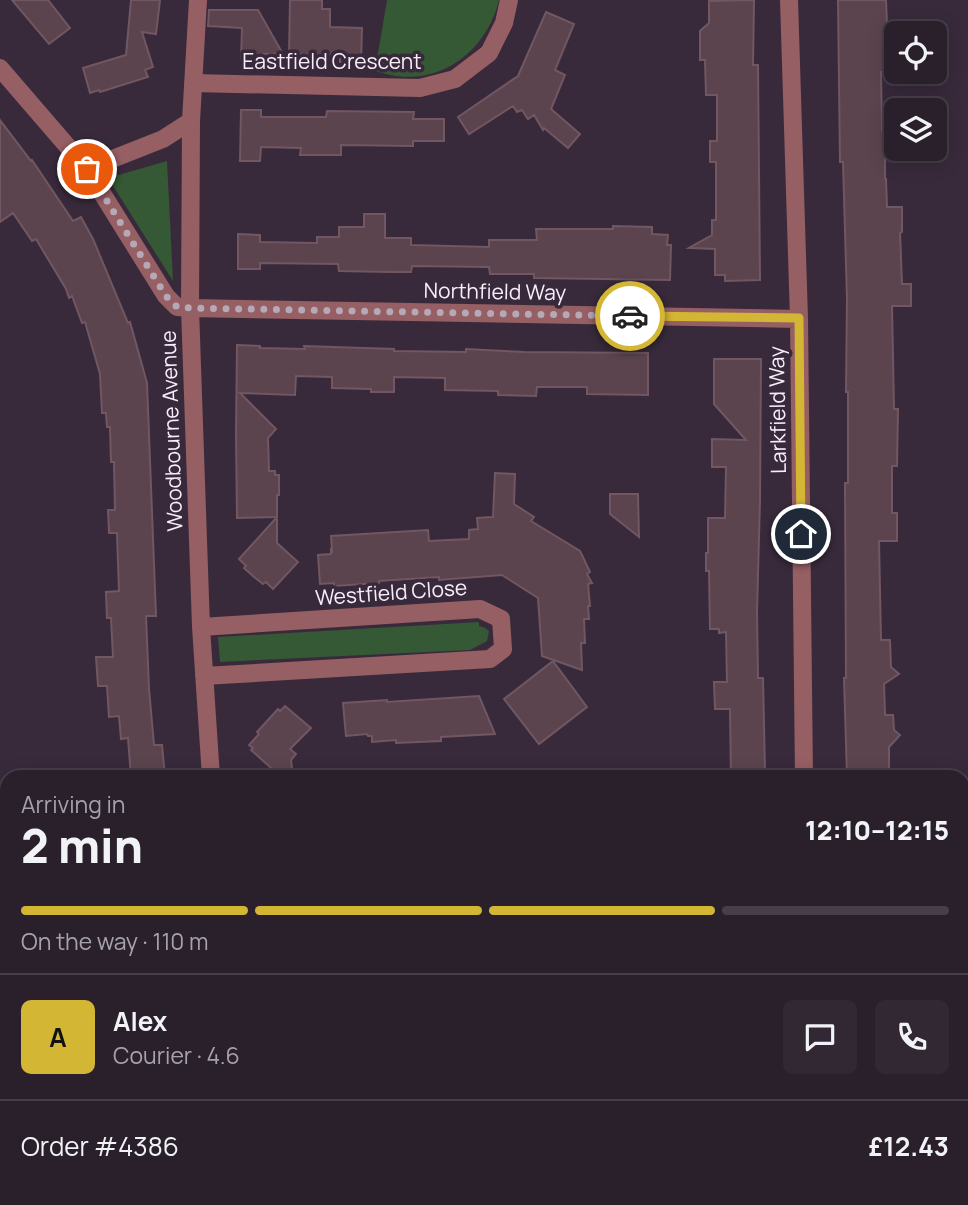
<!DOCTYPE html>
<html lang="en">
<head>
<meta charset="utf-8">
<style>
  body { margin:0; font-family:Manrope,sans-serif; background:#322834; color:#f1f3f6; height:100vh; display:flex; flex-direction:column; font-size:26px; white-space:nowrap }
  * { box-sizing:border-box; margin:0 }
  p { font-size:23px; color:#a5a3a9 }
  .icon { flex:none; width:38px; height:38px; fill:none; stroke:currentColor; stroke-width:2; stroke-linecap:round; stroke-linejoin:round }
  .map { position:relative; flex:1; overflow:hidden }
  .drawer { position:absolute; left:0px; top:770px; width:970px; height:436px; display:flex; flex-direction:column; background:#2a202c; border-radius:21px 21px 0 0; box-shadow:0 4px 18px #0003,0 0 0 2px #463e48 }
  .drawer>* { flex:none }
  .buttons { position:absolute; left:884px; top:21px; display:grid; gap:14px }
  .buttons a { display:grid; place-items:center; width:63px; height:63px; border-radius:10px; background:#2a202c; box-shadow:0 4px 18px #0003,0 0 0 2px #463e48; font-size:35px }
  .pin { position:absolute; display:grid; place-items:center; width:60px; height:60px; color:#fff; margin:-30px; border:4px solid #fff; border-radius:50%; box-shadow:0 2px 7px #0007 }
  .courier { position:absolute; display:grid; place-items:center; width:70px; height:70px; margin:-35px; border:5px solid #d4b635; border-radius:50%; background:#fff; color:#222; box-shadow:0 2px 9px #0007 }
  .head em { font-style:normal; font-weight:800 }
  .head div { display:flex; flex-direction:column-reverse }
  .head { display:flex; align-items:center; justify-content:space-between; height:119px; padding:0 21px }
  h1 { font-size:46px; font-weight:800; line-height:52px }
  .bar { display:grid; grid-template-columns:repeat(4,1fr); gap:10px 7px; align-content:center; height:84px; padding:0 21px }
  .bar i { height:9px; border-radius:5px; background:#463e48 }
  .bar .current { background:#d4b635 }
  .bar p { grid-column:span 4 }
  .line { display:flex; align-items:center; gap:18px; padding:0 21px; border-top:2px solid #463e48 }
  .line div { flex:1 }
  .round { display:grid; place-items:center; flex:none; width:74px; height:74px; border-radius:10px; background:#322834 }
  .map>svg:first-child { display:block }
  .green { fill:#355835 }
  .building { fill:#5b444e; stroke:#705762; stroke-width:2 }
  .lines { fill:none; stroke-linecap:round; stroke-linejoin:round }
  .minor { stroke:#965f64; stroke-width:18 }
  .done { stroke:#b5a9b7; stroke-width:7; stroke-dasharray:0 12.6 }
  .route { stroke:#d4b635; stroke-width:9 }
  .labels { text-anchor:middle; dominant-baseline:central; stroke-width:7; stroke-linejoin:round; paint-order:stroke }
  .street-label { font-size:21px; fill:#f8eefa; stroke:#382a3b }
</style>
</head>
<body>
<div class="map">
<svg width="968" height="1205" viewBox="0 0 968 1205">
  <rect width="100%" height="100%" fill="#382a3b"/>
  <path class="green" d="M387 0H499C488 47 446 83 396 76 389 75 382 73 375 71Z
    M167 161 173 281 108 178Z
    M479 622V626L485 628 489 631 487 641 470 650 220 662 218 637Z"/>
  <path class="building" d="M12 0H48L70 28 49 44Z
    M131 0H160L156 34 142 32 153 67 145 70 148 77 100 92 99 90 90 93 83 68 126 55Z
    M290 0H322V9H330V27L362 28 361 62H340V55L289 54Z
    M754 0 753 65H758L760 280 725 281V275H715V249L689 248 712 235V220H716V162H710V141H717V95H706L705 60H700V31L709 23V1Z
    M838 0H886L889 72H881L882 130H885V179H886L887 207H902V232L900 233 902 284H911V306H892L894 409H898L897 466H892V513H897V541H879L881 640H890L891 667 899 674 884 684 885 715H893L894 730 900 735 889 747V777L847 776 844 678H846L845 483H848V392H846L847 299 843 162H840Z
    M209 10H258L283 54H263V59H241L242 28 208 26Z
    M546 12 574 24 555 70 565 75 551 109 580 134 568 148 544 128 543 130 534 115 528 119 522 110 517 112 513 106 469 134 458 117 518 76Z
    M241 110H261V117H326L327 111 414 112 413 119H444V141H413V146L341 145V155H300L301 148 261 147 260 161H240Z
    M0 120 31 161 32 160 73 221 81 217 93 239 128 323 130 322 147 383 156 616H146L149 689 154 745H162L165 777H131L128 738 121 739 119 716 109 717 107 686H98L96 657H113L111 618H107L106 592 119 591 117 533H109L108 510H115L114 462H111L110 427H107L106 413H102L100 374 85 322 82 323 72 296 69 298 66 289 36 239 32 241 13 213 0 222Z
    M364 214H385V238H411V245L489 247V240H537L536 229H613V226L652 227V234L668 235 667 245H671L670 280 534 278V274H490L489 267 412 266 411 272H390L339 271 338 264 260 263V269H238V234L260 235V242L317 243V237H339V227H364Z
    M237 345 260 346V348L305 349 304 346 394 349V351L466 352V349L524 352 648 353V395L587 394V387H537L536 396 498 395V391L445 390V378L394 377V392H371V389L332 388V377L296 376 295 395 240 393 276 429 268 438 269 471H275V475H279V495H277V517L237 518 236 434Z
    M714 359H761L760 500 757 612 758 678H763L765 771H760V777H731L730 709H715L714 682H727L726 632 719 633V629H710L709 571H706V553H708V518H725L726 467H712V439L746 440 714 404Z
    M495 473 515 474 514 504 534 517 531 521 580 551 590 572 587 574 592 583 588 584 590 606H588L589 619H584L585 643H581L582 670 542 656 538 598 502 575 439 580V577L379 581V583L334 586V583L320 584 318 555 331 554V550L332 551 331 536 428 530 429 541 469 539V530L478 529 477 518 493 517Z
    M610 494H638L639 537 610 514Z
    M277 517V543L298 562 273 589 266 582 263 584 254 577 244 568 246 566 239 559Z
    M553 661 587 707 539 744 504 699Z
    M479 696 495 734 441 737V741L396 743V740L372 742V736H368L367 734 346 736 343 703 387 700V702Z
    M285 706 311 728 290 749 296 754 291 760 293 777H281L251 750 253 748 249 745 259 734 257 732 278 709 280 711Z"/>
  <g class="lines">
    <path class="minor" d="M198 0 191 121 190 308 201 627 211 777
      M789 0 799 319 804 777
      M0 68 87 169 166 296 177 307 190 308 799 319
      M193 83 420 88 455 79 489 53 504 23 509 0
      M87 169 163 139 191 121
      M201 627 480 609 501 619 503 649 490 659 204 676
      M0 970 7 969
      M962 1035 968 1036
      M316 1199 319 1205
      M899 1205V1199"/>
  </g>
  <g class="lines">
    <path class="done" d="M87 169 166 296 177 307 190 308 630 316"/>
    <path class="route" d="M630 316 799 318 801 534"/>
  </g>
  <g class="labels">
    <g class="street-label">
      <text x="332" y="61">Eastfield Crescent</text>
      <text transform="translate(495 291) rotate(1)">Northfield Way</text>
      <text transform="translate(777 410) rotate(-91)">Larkfield Way</text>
      <text transform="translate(171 431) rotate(-92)">Woodbourne Avenue</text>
      <text transform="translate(391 592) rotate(-4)">Westfield Close</text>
    </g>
  </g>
</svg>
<div class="buttons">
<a><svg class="icon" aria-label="locate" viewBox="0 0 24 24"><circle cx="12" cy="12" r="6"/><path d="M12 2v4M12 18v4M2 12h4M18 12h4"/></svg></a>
<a><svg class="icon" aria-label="layers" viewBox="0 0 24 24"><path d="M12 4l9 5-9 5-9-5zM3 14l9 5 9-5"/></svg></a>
</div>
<div class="pin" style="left:87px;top:169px;background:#ea580c"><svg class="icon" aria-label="bag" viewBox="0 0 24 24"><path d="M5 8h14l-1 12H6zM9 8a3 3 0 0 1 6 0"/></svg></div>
<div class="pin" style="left:801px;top:534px;background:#1f2937"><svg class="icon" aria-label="home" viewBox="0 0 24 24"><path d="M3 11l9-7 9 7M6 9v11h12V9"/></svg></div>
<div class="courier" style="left:630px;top:316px"><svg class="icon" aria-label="car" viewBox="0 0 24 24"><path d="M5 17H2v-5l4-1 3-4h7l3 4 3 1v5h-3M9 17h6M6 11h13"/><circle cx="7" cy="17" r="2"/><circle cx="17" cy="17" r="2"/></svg></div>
<section class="drawer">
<div class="head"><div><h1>2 min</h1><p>Arriving in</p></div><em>12:10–12:15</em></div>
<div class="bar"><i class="current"></i><i class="current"></i><i class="current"></i><i></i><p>On the way · 110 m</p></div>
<div class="line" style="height:126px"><b class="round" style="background:#d4b635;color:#111">A</b><div><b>Alex</b><p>Courier · 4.6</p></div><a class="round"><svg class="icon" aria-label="chat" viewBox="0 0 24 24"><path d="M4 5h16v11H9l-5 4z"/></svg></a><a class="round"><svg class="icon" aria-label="phone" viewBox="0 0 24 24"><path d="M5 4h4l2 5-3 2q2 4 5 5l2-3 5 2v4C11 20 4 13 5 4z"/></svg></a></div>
<div class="line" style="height:91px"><div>Order #4386</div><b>£12.43</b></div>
</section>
</div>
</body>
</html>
